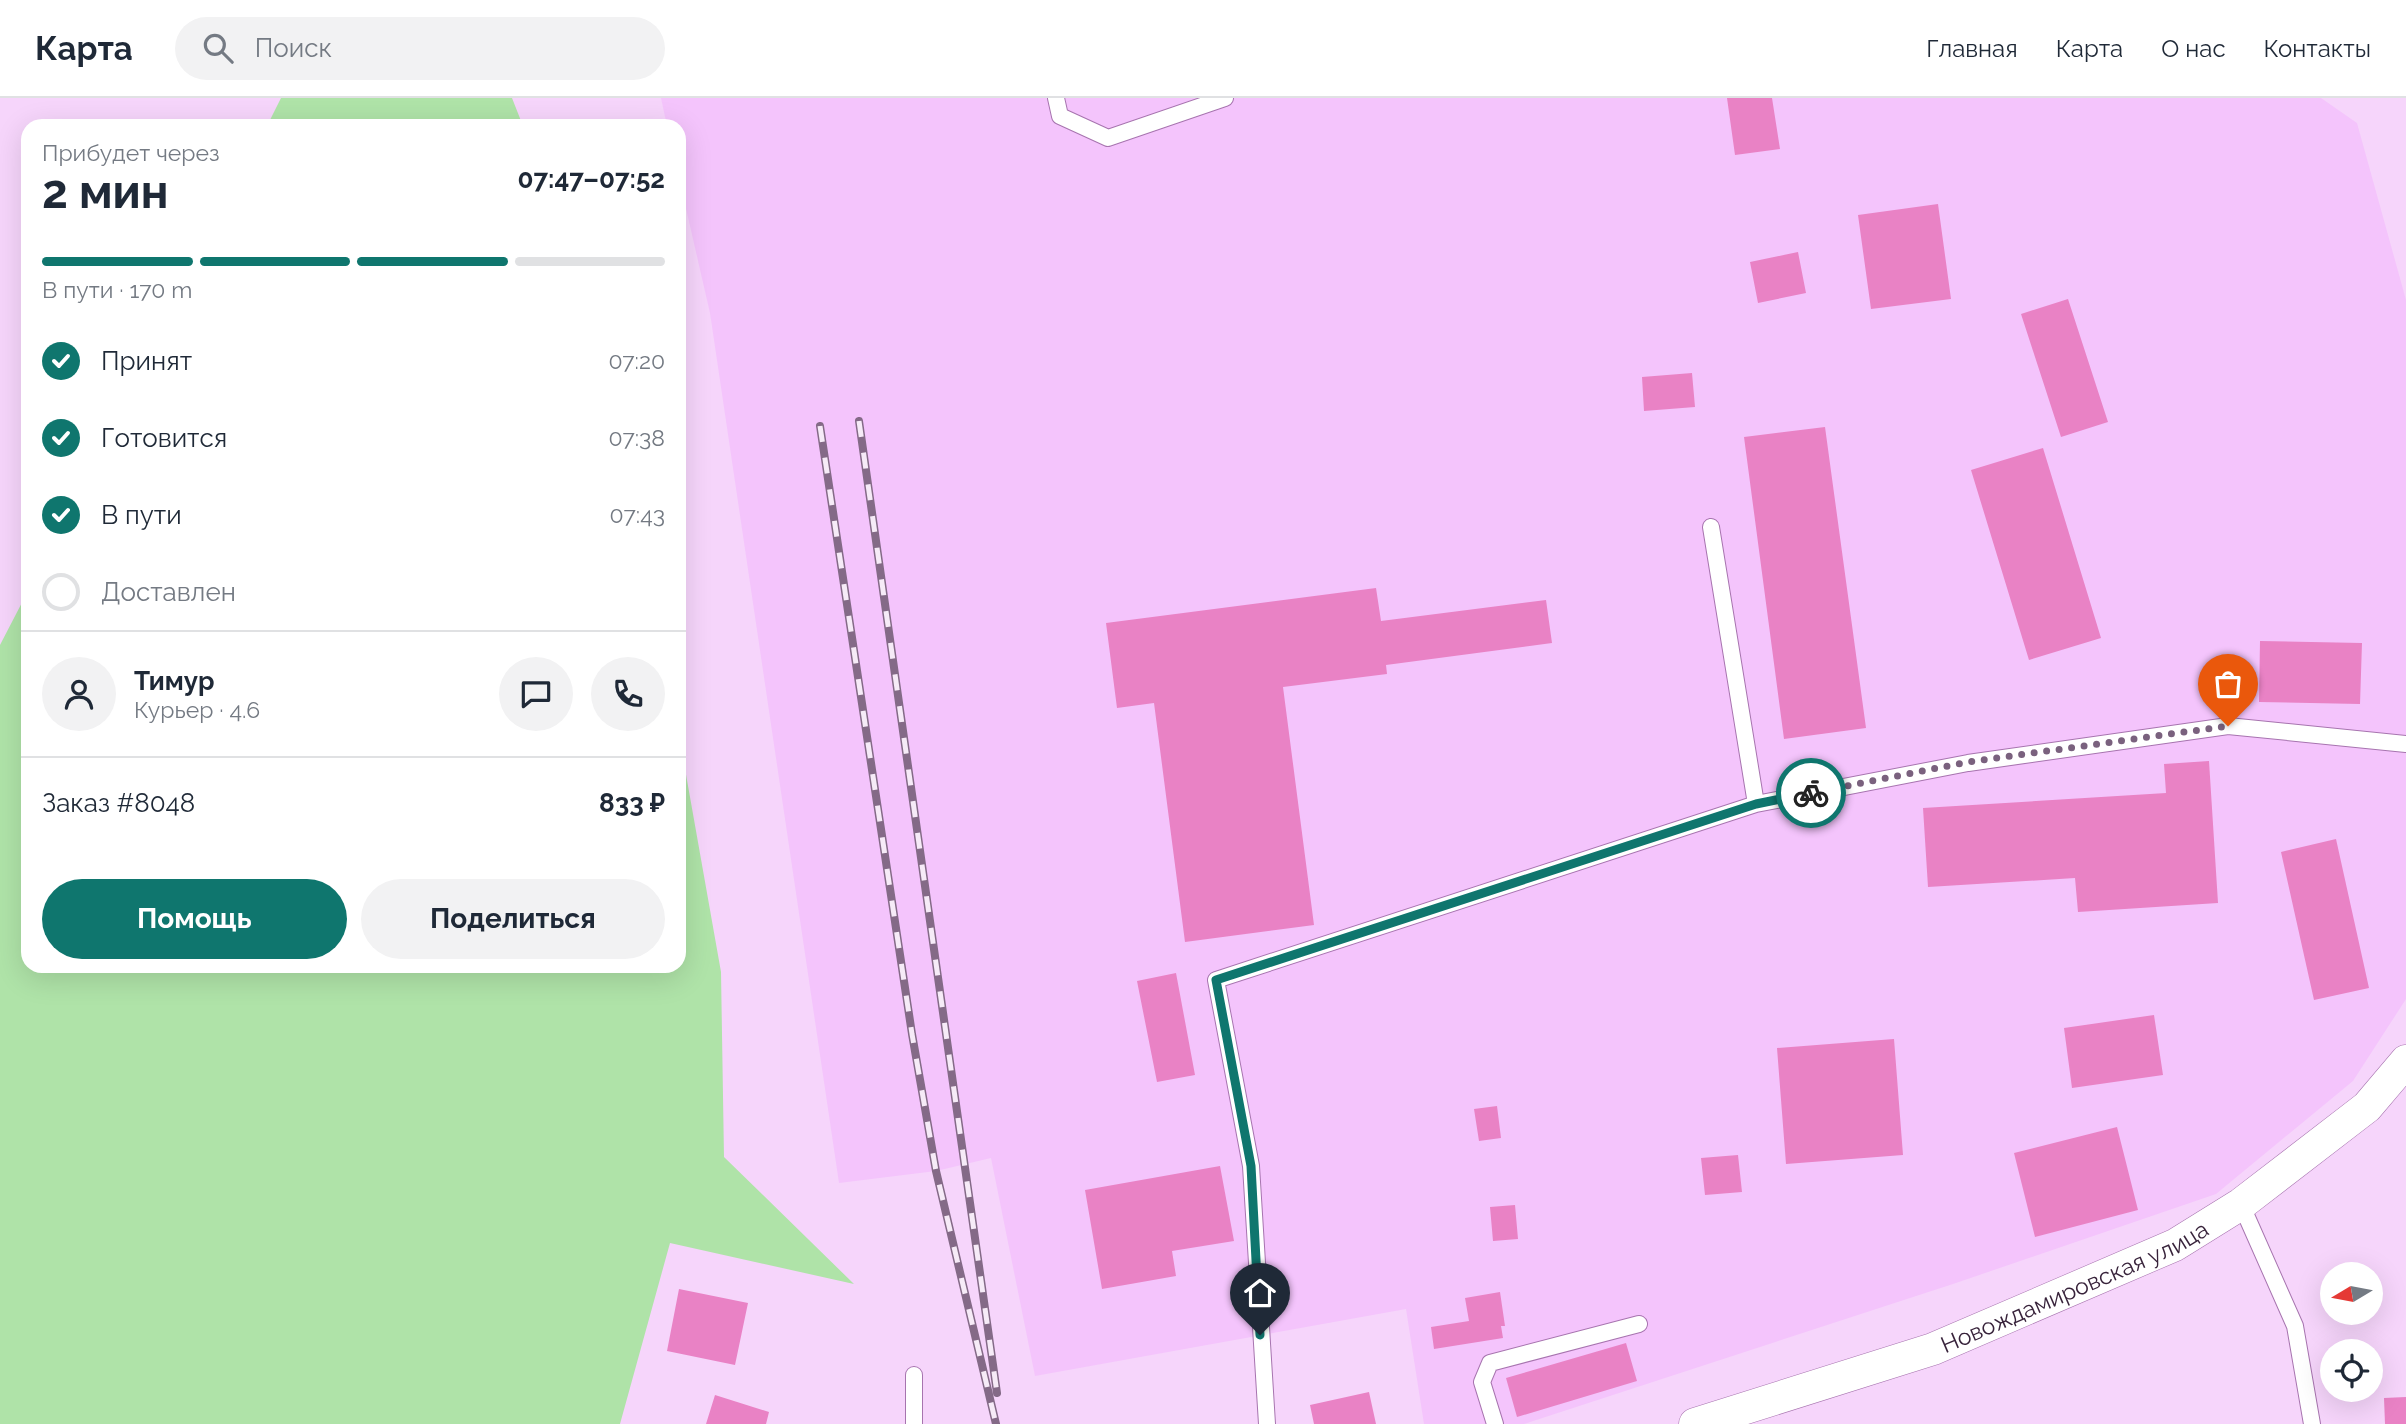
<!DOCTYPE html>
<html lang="ru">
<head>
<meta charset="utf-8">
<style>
  body { margin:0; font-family:Raleway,sans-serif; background:#f2f2f3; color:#1f2937; height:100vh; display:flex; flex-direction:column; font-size:26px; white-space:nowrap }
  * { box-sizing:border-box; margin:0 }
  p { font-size:23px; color:#747a83 }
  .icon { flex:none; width:38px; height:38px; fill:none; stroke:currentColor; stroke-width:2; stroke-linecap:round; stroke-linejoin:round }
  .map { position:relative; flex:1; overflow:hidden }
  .sheet { position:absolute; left:21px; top:21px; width:665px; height:854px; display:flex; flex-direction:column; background:#fff; border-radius:21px; box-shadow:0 7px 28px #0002 }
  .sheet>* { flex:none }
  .needle { width:46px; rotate:260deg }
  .controls { position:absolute; left:2320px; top:1164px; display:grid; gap:14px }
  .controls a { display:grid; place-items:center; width:63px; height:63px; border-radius:50%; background:#fff; box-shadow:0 7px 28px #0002; font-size:35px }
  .pin { position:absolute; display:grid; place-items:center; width:60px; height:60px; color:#fff; margin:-72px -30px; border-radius:50% 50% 50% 0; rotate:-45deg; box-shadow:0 0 7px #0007 }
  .pin .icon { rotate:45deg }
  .courier { position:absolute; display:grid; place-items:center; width:70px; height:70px; margin:-35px; border:5px solid #0f766e; border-radius:50%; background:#fff; color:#222; box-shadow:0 2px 9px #0007 }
  .headline em { font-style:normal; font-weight:700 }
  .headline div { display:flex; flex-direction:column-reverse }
  .headline { display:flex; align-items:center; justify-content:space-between; height:119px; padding:0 21px }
  h1 { font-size:46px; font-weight:700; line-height:52px }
  .bar { display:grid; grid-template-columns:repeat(4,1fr); gap:10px 7px; align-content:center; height:84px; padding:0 21px }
  .bar i { height:9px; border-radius:5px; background:#e0e1e3 }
  .bar .selected { background:#0f766e }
  .bar p { grid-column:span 4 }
  .line { display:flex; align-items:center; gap:18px; padding:0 21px; border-top:2px solid #e0e1e3 }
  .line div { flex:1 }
  .round { display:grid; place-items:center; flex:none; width:74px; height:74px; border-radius:37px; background:#f2f2f3 }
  ol { padding:0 21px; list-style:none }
  li { display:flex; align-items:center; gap:21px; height:77px }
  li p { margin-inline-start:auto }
  li .icon { padding:7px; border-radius:50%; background:#0f766e; color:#fff; stroke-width:4 }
  li:last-child { color:#747a83 }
  li i { width:38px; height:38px; border:4px solid #e0e1e3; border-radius:50% }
  .primary-button { display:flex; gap:14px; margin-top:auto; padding:14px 21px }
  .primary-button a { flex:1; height:80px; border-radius:42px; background:#0f766e; color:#fff; font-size:28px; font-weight:700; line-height:80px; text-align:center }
  .primary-button a+a { background:#f2f2f3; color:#1f2937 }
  header { display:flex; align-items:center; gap:42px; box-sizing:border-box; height:98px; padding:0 35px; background:#fff; border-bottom:2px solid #e0e1e3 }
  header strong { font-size:33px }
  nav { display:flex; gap:38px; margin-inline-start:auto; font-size:24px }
  .search { width:490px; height:63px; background:#f2f2f3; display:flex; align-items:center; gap:18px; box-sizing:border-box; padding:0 24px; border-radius:38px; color:#747a83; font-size:26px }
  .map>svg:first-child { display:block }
  .built { fill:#f4c4fc }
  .green { fill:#afe3a8 }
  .building { fill:#e982c5 }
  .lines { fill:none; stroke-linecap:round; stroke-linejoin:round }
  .service-casing { stroke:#a774af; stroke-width:18 }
  .minor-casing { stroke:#a774af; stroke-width:33 }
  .service { stroke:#fff; stroke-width:16 }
  .minor { stroke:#fff; stroke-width:32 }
  .rail-casing { stroke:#846a87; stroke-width:8 }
  .rail { stroke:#f6ebf7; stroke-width:5; stroke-dasharray:16; stroke-linecap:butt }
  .done { stroke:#7a617e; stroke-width:7; stroke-dasharray:0 12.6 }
  .route { stroke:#0f766e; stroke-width:9 }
  .labels { text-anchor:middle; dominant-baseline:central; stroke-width:7; stroke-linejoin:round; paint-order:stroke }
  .street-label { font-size:23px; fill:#38233b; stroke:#f6ebf7 }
</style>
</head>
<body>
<header>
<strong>Карта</strong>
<div class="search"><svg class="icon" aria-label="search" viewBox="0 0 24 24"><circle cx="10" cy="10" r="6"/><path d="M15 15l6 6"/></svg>Поиск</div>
<nav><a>Главная</a><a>Карта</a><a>О нас</a><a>Контакты</a></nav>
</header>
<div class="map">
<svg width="2406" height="1326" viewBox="0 0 2406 1326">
  <rect width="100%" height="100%" fill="#f6d5fb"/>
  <path class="built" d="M661 0H2321L2357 25 2406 202V901L2353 983 2216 1096 1953 1186 1524 1326H1424L1406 1211 1035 1278 991 1060 936 1073 839 1085 710 215 679 80V28H667Z"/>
  <path class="green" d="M281 0H512L523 28H267Z
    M28 493V868H679V637L721 874 724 1059 854 1186 670 1145 620 1326H0V547Z"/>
  <path class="building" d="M1727 0H1772L1780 51 1735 57Z
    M1938 106 1951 201 1871 211 1858 117Z
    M1798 154 1806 195 1758 205 1750 164Z
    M2068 201 2108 324 2061 339 2021 216Z
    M1692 275 1695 309 1644 313 1642 279Z
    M1825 329 1866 630 1784 641 1744 339Z
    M2043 350 2101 540 2029 562 1971 372Z
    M1376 490 1381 523 1546 502 1552 545 1386 567 1387 576 1283 589 1314 827 1185 844 1154 605 1117 610 1106 525Z
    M2260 543 2362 545 2360 606 2259 604Z
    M2209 663 2218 805 2078 814 2075 780 1928 789 1923 710 2166 695 2164 666Z
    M2336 741 2369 890 2314 902 2281 754Z
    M1176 875 1195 977 1157 984 1137 883Z
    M2154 917 2163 977 2072 990 2064 930Z
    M1894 941 1903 1057 1786 1066 1777 950Z
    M1497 1008 1501 1040 1479 1043 1474 1011Z
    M2117 1029 2138 1112 2035 1139 2014 1055Z
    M1738 1057 1742 1094 1705 1097 1701 1060Z
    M1220 1068 1234 1143 1172 1153 1176 1178 1102 1191 1085 1092Z
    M1515 1107 1518 1141 1493 1143 1490 1109Z
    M679 1191 748 1205 735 1267 667 1253Z
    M1500 1194 1505 1228H1501L1503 1240 1434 1251 1431 1229 1469 1223 1465 1200Z
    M1626 1245 1637 1283 1517 1319 1506 1280Z
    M1369 1294 1376 1326H1314L1310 1307Z
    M715 1297 769 1314 766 1326H706Z
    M2406 1299V1326H2385L2384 1300Z"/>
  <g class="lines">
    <defs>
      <path id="service" d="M1056 0 1060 18 1108 40 1225 0
        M1756 706 1968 665 2228 628 2406 646
        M2241 1106 2295 1228 2312 1326
        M914 1277V1326
        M1267 1326 1251 1068 1216 882 1756 706 1711 429
        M1495 1326 1482 1284 1490 1265 1639 1226"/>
      <g id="minor">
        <path id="s1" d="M1695 1326 1933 1251 2175 1147 2241 1106 2367 1009 2406 963"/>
      </g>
    </defs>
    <use href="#service" class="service-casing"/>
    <use href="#minor" class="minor-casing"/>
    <use href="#service" class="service"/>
    <use href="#minor" class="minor"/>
    <defs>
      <path id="rail" d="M859 323 997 1295
        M820 328 912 936 936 1073 996 1326"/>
    </defs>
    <use href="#rail" class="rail-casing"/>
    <use href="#rail" class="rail"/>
  </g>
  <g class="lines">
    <path class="done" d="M1811 695 1968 664 2228 628"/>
    <path class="route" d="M1260 1237 1251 1068 1216 882 1756 706 1811 695"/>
  </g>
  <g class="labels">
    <g class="street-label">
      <text stroke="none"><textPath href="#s1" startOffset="404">Новождамировская улица</textPath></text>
    </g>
  </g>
</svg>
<div class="controls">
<a><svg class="needle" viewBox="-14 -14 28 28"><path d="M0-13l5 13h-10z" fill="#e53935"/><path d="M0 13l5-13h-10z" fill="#747a83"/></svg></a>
<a><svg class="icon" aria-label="locate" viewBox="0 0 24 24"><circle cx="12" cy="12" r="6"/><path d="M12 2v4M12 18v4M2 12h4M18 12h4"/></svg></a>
</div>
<div class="pin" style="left:2228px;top:628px;background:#ea580c"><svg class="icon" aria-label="bag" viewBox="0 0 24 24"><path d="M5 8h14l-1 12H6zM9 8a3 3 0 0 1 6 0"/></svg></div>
<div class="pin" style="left:1260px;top:1237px;background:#1f2937"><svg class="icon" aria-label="home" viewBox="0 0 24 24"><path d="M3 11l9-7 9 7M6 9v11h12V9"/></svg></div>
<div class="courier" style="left:1811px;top:695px"><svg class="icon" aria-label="bike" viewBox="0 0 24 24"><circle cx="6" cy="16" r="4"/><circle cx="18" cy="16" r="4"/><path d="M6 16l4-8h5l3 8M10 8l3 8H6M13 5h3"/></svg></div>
<section class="sheet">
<div class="headline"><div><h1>2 мин</h1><p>Прибудет через</p></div><em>07:47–07:52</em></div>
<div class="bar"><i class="selected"></i><i class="selected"></i><i class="selected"></i><i></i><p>В пути · 170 m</p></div>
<ol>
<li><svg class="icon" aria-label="check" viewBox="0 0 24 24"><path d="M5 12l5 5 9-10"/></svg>Принят<p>07:20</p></li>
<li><svg class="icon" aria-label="check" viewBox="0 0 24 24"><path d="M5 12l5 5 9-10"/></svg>Готовится<p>07:38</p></li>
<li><svg class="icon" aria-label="check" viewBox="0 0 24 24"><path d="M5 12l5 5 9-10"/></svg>В пути<p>07:43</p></li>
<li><i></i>Доставлен</li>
</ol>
<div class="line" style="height:126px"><a class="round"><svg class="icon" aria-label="person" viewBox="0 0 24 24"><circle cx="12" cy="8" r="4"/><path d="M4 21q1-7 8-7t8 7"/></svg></a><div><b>Тимур</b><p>Курьер · 4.6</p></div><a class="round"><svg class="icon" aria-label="chat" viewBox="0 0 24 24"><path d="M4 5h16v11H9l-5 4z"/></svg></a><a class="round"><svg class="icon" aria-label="phone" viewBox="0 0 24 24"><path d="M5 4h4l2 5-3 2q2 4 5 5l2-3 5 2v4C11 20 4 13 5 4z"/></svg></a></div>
<div class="line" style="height:91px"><div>Заказ #8048</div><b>833 ₽</b></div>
<div class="primary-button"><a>Помощь</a><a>Поделиться</a></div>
</section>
</div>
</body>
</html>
